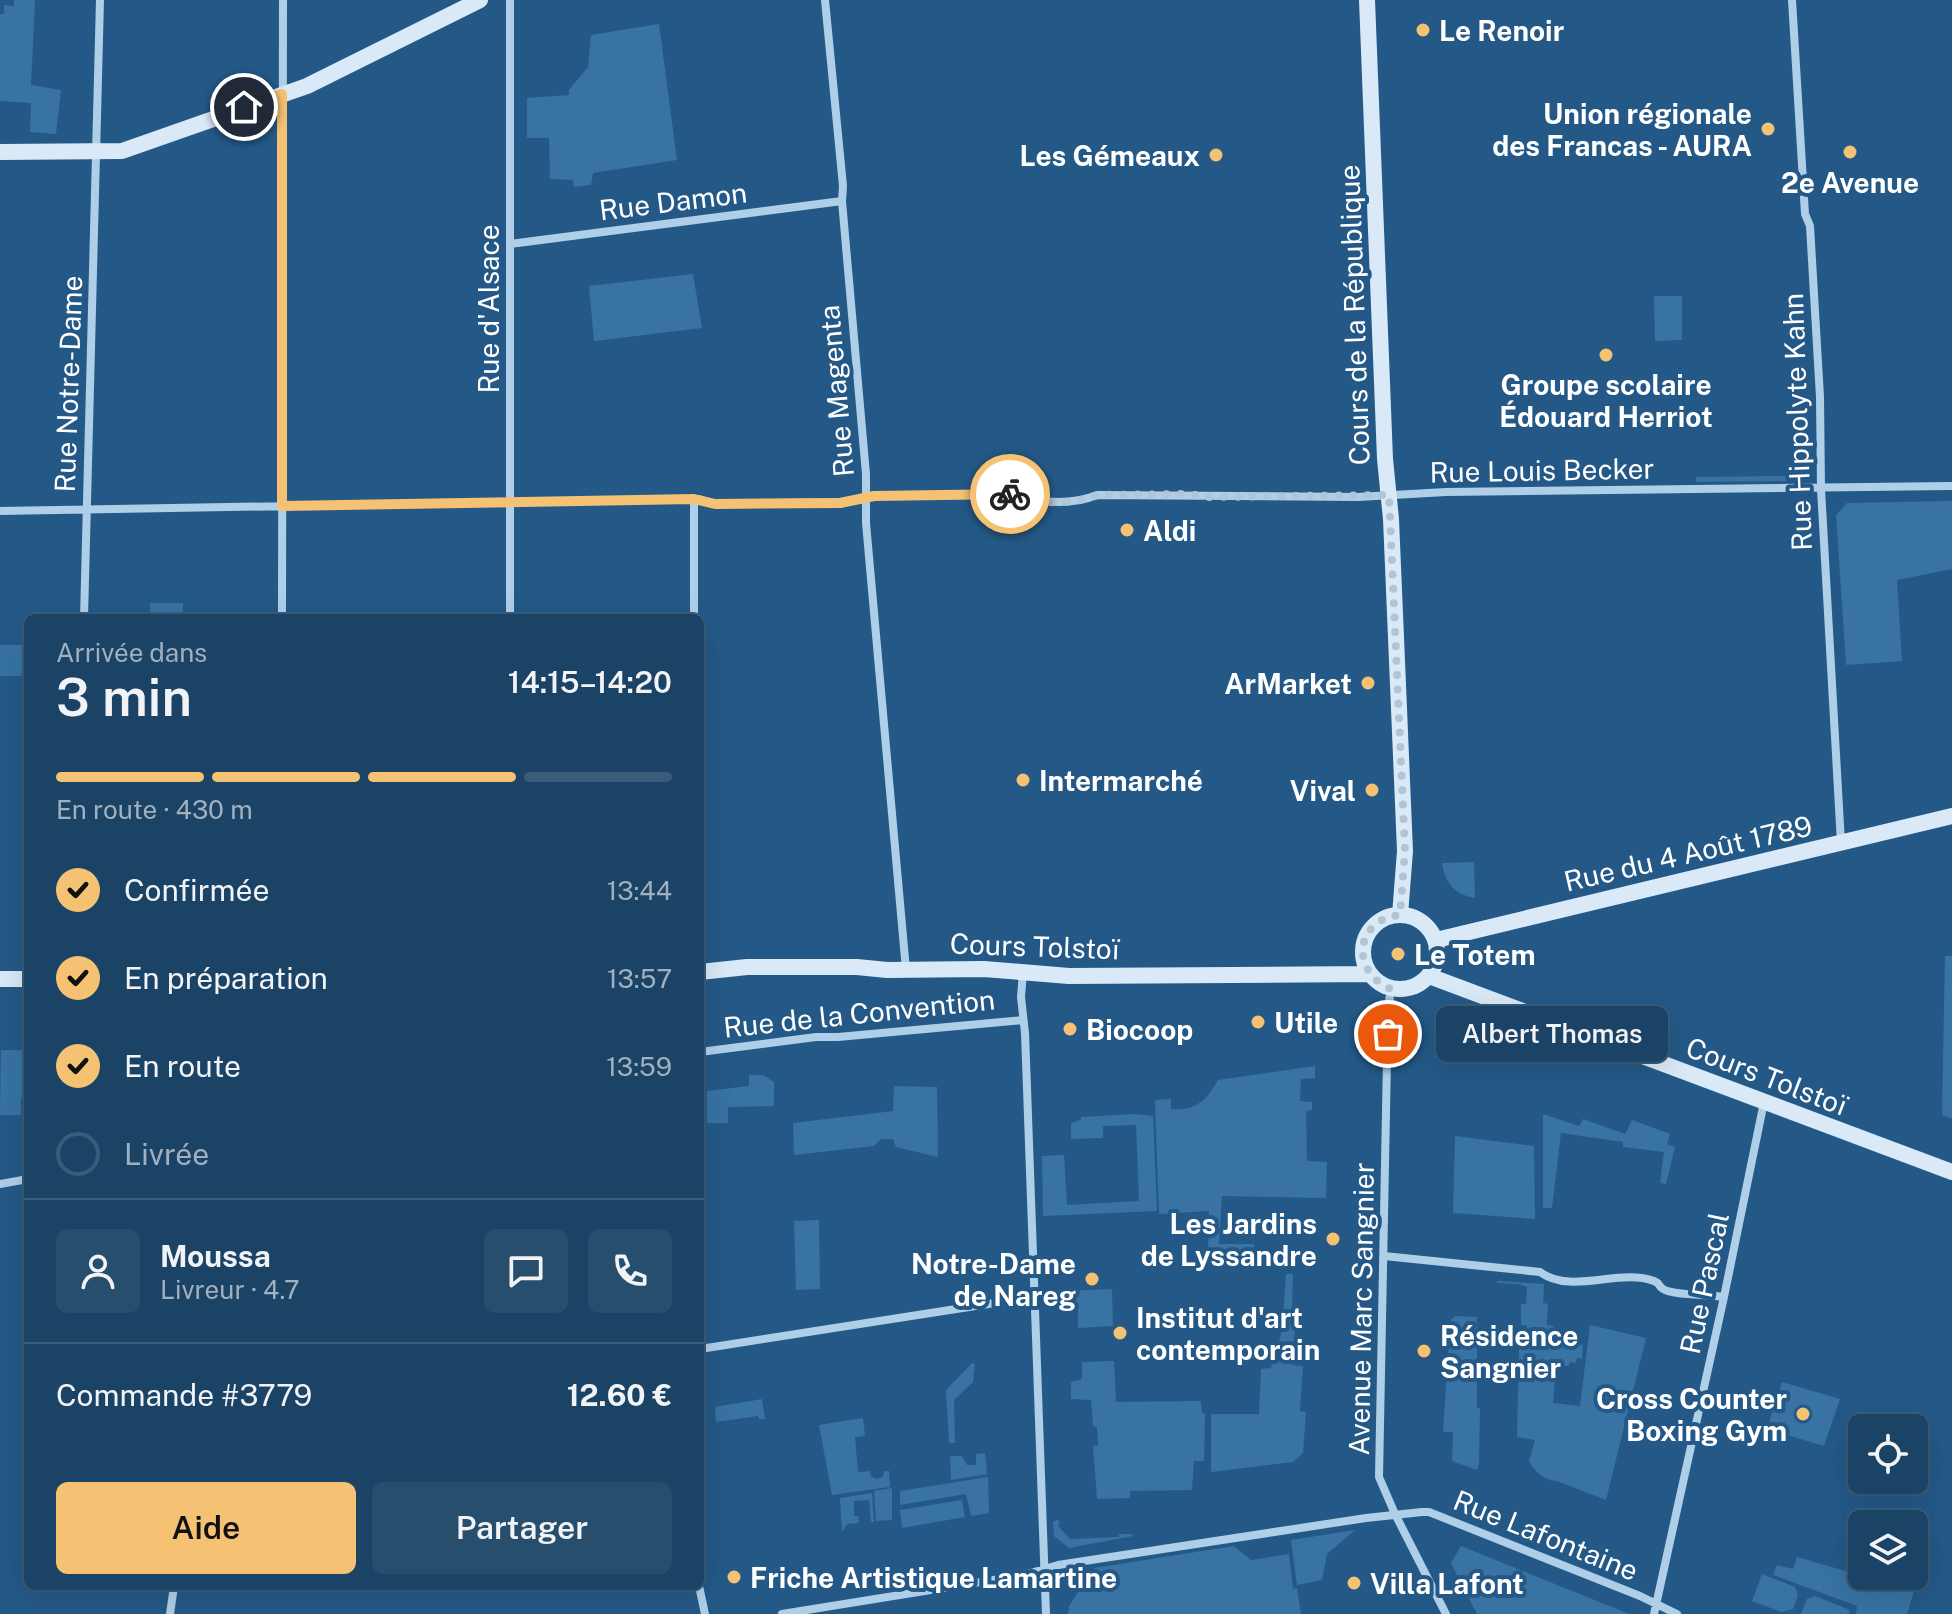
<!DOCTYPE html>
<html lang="fr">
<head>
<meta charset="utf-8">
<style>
  body { margin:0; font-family:"Public Sans",sans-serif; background:#284e6e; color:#f1f3f6; height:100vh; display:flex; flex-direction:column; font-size:30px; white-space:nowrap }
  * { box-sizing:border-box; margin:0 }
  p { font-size:26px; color:#a0b0bf }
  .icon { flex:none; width:44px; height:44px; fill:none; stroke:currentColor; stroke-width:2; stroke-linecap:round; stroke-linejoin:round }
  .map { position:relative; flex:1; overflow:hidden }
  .side { position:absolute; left:24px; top:614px; width:680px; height:976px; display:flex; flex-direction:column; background:#1b4365; border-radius:12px; box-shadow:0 8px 32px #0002,0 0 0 2px #395c79 }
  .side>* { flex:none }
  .fabs { position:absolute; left:1848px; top:1414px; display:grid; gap:16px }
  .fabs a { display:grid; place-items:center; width:80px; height:80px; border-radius:12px; background:#1b4365; box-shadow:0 8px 32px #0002,0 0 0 2px #395c79; font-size:40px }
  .pin { position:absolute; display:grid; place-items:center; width:68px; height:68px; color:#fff; margin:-34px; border:4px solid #fff; border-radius:50%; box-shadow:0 2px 8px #0007 }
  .courier { position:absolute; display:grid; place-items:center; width:80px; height:80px; margin:-40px; border:6px solid #f4c272; border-radius:50%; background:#fff; color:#222; box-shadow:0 2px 10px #0007 }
  .bubble { position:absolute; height:56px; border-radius:12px; background:#1b4365; box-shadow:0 8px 32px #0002,0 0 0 2px #395c79; font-size:26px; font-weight:600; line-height:56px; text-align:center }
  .headline em { font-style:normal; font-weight:600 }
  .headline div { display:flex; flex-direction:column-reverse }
  .headline { display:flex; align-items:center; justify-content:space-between; height:136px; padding:0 32px }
  h1 { font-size:52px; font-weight:600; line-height:60px }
  .bar { display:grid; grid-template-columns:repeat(4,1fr); gap:12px 8px; align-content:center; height:96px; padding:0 32px }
  .bar i { height:10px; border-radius:6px; background:#395c79 }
  .bar .selected { background:#f4c272 }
  .bar p { grid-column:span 4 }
  .line { display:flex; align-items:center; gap:20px; padding:0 32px; border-top:2px solid #395c79 }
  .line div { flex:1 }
  .round { display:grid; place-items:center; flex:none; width:84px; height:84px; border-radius:12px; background:#284e6e }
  ol { padding:0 32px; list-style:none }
  li { display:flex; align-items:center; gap:24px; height:88px }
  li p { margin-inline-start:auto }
  li .icon { padding:8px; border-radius:50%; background:#f4c272; color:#111; stroke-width:4 }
  li:last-child { color:#a0b0bf }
  li i { width:44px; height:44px; border:4px solid #395c79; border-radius:50% }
  .button { display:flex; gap:16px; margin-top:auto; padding:16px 32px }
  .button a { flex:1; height:92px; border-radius:12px; background:#f4c272; color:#111; font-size:32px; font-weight:600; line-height:92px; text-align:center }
  .button a+a { background:#284e6e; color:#f1f3f6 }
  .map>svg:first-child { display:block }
  .green { fill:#3873a4 }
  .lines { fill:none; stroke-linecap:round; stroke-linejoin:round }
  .street { stroke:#afcfe9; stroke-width:8 }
  .secondary { stroke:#dae9f7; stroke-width:16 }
  .done { stroke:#b2c5d5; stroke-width:8; stroke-dasharray:0 14.4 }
  .route { stroke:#f4c272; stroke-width:10 }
  .poi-dot { fill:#f4c272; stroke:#245987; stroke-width:3 }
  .labels { text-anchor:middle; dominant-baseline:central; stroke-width:8; stroke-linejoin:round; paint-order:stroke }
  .poi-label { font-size:28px; font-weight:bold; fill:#fff; stroke:#245987; text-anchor:start }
  .street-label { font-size:28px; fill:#fff; stroke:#245987 }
</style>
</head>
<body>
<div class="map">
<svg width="1952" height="1614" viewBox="0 0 1952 1614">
  <rect width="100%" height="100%" fill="#245987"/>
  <path class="green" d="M14 0H35L31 85 61 90 56 134 30 132 31 103 0 101V14H4V5L14 6Z
    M659 24 677 160 593 173 591 185 574 187 573 180 550 179 549 138H527V98L569 95V90L588 67 591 35Z
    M693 274 702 328 594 341 589 286Z
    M1654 296H1682V340L1655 341Z
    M1790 476V481L1696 482V477Z
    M1952 501V569L1897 580 1902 661 1846 665 1836 515 1847 503Z
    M150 603H183V618H150Z
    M0 645H23V676H0Z
    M1474 862 1475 898C1455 895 1445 883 1442 863Z
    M1945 956H1952V1119L1942 1115Z
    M1 1050H28V1098H21V1115H0Z
    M1315 1066V1078L1301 1079 1300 1101 1312 1102V1110L1306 1111 1307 1161 1327 1162 1326 1198 1222 1196 1219 1244H1254L1253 1260 1208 1259 1209 1211 1159 1214 1155 1100 1171 1099V1109C1196 1111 1206 1101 1218 1080Z
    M749 1075H763L774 1082V1106L728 1107V1123H707V1091L749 1086Z
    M894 1086 937 1087 938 1157 896 1147 893 1139H881L874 1146 794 1155 793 1123 893 1111Z
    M1135 1114 1153 1116 1157 1211 1043 1216 1042 1156 1064 1155 1067 1205 1139 1201 1136 1125 1103 1126V1138L1071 1139V1123L1081 1120V1117Z
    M1543 1114 1579 1126 1583 1119 1625 1134 1632 1120 1670 1134 1667 1144 1675 1147 1666 1184 1660 1183 1664 1152 1623 1147V1142L1561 1133 1552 1208H1543Z
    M1455 1136 1534 1146 1535 1219 1453 1213Z
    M819 1220 820 1289 796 1290 794 1221Z
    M1268 1250 1313 1251 1312 1261H1268Z
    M1286 1274H1293L1292 1307 1297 1309 1292 1365 1303 1366 1300 1411 1306 1412 1303 1453 1293 1462 1211 1472V1414H1259L1261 1369 1271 1368 1282 1331Z
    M1497 1281 1544 1284 1543 1303 1548 1304 1547 1325 1555 1326 1554 1342 1583 1345 1582 1359 1577 1358 1576 1363 1570 1362 1569 1366 1556 1365 1553 1403 1580 1406 1590 1325 1646 1338 1606 1500 1557 1481C1545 1481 1534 1471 1529 1461L1535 1440 1517 1437 1519 1349H1534L1535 1333 1527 1332V1326L1521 1325V1304H1526L1527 1287 1519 1284 1497 1283Z
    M1112 1289 1113 1326 1078 1328V1309H1066V1291Z
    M1455 1316 1477 1317V1408H1480L1479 1464 1477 1470 1452 1461 1453 1432H1443L1450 1321Z
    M1114 1361 1116 1402 1201 1401 1202 1413 1205 1414 1204 1461H1194L1192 1490 1130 1491V1498L1097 1499 1093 1446 1098 1445 1097 1427 1093 1426 1091 1400 1071 1399V1382L1082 1379V1362Z
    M972 1363 975 1364 973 1382 954 1400 955 1443H949L946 1390Z
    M1782 1382 1840 1399 1824 1446 1767 1429Z
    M762 1399 765 1419H759L758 1416 716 1422 715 1407Z
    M863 1418 865 1436 855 1437 858 1472 870 1471 871 1477 877 1479 883 1477 884 1471H889L890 1487 832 1495 819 1425Z
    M985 1453 987 1474 951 1480 950 1456H962L967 1465H976V1454Z
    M988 1477 989 1513 971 1516 966 1494 900 1505V1491Z
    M892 1488V1520L876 1521 874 1491Z
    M872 1493 874 1522H871L869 1500 854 1501V1516H858L859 1523 847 1524 842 1532 840 1498Z
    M962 1500 965 1517 902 1528 900 1510Z
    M1057 1520 1060 1521 1058 1526 1070 1539 1119 1537V1534H1132L1133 1536 1069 1548 1054 1536 1053 1522Z
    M1355 1530 1327 1554 1322 1580 1297 1585 1291 1540Z
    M1234 1546 1251 1560 1289 1554 1293 1589 1297 1588 1301 1614H1068L1069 1606 1094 1568Z
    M1461 1546 1629 1614H1477L1451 1563Z
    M1797 1557 1914 1591 1907 1614H1856L1857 1606 1773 1575 1777 1565 1793 1569Z
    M1762 1574 1795 1587 1798 1595 1793 1609 1781 1612 1752 1601Z
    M1815 1596 1850 1610 1849 1614H1801L1807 1599Z"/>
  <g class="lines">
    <path class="street" d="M825 0 843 186 842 201 866 474V523L906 970
      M1792 0 1805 214 1810 226 1820 397 1821 489 1841 843
      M510 244 842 201
      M694 499V618
      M0 511 699 499 715 504 848 502 874 496 1022 494C1042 505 1075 504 1097 495L1358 497 1446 492 1952 486
      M84 618 100 0
      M282 618 283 0
      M510 618V0
      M1023 972 1021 997 1025 1033 1046 1614
      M1391 989 1388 1007 1379 1477 1395 1514 1446 1614
      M700 1052 816 1037H838L1023 1020
      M0 1184 28 1179
      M1384 1256 1540 1272C1571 1295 1619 1268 1654 1281 1661 1284 1657 1285 1663 1289 1674 1296 1709 1294 1724 1297
      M700 1349 1033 1297
      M699 1586 705 1614
      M170 1614 174 1586
      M782 1614 1024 1575 1058 1565 1366 1518 1422 1512H1429L1640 1596 1677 1614
      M1654 1614 1724 1297 1764 1102"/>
    <path class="secondary" d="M1367 0 1385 459 1391 519 1405 851 1400 915
      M0 152 122 151 307 86 480 0
      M1363 952a37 37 0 1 1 74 0a37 37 0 1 1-74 0Z
      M1436 940 1952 816
      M700 972 747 967H857L887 970 984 969 1069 976 1369 974
      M1429 976 1952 1172
      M0 979H28"/>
  </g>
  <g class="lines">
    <path class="done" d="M1010 494C1021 494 1026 499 1036 501 1054 504 1081 502 1097 495L1191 494 1204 497 1389 495 1405 851 1400 915C1354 920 1350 972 1391 989L1388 1034"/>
    <path class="route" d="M244 107 282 94V506L694 499 715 504 840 503 874 496 1010 494"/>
  </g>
  <g class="poi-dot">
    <circle cx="1423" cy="30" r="8"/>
    <circle cx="1768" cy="129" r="8"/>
    <circle cx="1850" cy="152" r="8"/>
    <circle cx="1216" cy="155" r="8"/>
    <circle cx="1606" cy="355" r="8"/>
    <circle cx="1127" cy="530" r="8"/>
    <circle cx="1368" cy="683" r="8"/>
    <circle cx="1023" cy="780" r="8"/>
    <circle cx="1372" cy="790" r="8"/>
    <circle cx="1398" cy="954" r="8"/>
    <circle cx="1258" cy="1022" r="8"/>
    <circle cx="1070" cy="1029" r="8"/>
    <circle cx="1333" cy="1239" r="8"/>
    <circle cx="1092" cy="1279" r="8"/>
    <circle cx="1120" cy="1333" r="8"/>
    <circle cx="1424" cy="1351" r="8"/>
    <circle cx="1803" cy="1414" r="8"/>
    <circle cx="734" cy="1577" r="8"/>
    <circle cx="1354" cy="1583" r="8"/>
  </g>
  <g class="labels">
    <g class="poi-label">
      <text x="1439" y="30">Le Renoir</text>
      <text x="1752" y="113" text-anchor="end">Union régionale<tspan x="1752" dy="32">des Francas - AURA</tspan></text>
      <text x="1200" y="155" text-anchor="end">Les Gémeaux</text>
      <text x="1850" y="182" text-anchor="middle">2e Avenue</text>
      <text x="1606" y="384" text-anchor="middle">Groupe scolaire<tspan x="1606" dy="32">Édouard Herriot</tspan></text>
      <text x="1143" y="530">Aldi</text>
      <text x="1352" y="683" text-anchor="end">ArMarket</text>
      <text x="1039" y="780">Intermarché</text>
      <text x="1356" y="790" text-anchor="end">Vival</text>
      <text x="1414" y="954">Le Totem</text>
      <text x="1274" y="1022">Utile</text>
      <text x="1086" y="1029">Biocoop</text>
      <text x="1317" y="1223" text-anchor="end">Les Jardins<tspan x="1317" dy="32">de Lyssandre</tspan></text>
      <text x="1076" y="1263" text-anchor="end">Notre-Dame<tspan x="1076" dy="32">de Nareg</tspan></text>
      <text x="1136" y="1317">Institut d'art<tspan x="1136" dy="32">contemporain</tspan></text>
      <text x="1440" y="1335">Résidence<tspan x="1440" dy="32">Sangnier</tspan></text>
      <text x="1787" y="1398" text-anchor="end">Cross Counter<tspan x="1787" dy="32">Boxing Gym</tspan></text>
      <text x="750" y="1577">Friche Artistique Lamartine</text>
      <text x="1370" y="1583">Villa Lafont</text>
    </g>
    <g class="street-label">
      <text transform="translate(673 201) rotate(-7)">Rue Damon</text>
      <text transform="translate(488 309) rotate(-90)">Rue d'Alsace</text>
      <text transform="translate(1354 315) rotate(-92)">Cours de la République</text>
      <text transform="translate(68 384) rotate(-88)">Rue Notre-Dame</text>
      <text transform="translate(836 391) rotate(-95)">Rue Magenta</text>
      <text transform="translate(1797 422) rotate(-92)">Rue Hippolyte Kahn</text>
      <text transform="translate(1542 470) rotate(-1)">Rue Louis Becker</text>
      <text transform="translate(1688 853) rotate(-13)">Rue du 4 Août 1789</text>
      <text transform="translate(1035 946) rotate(2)">Cours Tolstoï</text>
      <text transform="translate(859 1013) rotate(-6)">Rue de la Convention</text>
      <text transform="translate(1767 1076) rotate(21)">Cours Tolstoï</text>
      <text transform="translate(1704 1283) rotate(-78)">Rue Pascal</text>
      <text transform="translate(1361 1309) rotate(-89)">Avenue Marc Sangnier</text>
      <text transform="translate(1546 1535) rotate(22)">Rue Lafontaine</text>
    </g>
  </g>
</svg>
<div class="fabs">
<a><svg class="icon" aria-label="locate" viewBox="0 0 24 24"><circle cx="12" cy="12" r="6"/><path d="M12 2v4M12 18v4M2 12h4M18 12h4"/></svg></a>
<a><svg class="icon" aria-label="layers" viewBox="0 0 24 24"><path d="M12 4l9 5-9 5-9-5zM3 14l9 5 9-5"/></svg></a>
</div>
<div class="pin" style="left:1388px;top:1034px;background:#ea580c"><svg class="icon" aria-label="bag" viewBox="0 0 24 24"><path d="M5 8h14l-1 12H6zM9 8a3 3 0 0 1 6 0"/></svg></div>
<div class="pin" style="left:244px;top:107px;background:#1f2937"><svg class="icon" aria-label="home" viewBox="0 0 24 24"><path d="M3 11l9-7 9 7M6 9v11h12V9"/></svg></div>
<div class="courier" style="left:1010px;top:494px"><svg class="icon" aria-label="bike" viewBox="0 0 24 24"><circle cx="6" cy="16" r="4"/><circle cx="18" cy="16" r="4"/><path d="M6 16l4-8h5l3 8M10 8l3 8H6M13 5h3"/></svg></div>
<div class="bubble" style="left:1436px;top:1006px;width:232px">Albert Thomas</div>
<section class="side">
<div class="headline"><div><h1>3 min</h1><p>Arrivée dans</p></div><em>14:15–14:20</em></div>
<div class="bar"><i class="selected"></i><i class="selected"></i><i class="selected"></i><i></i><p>En route · 430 m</p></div>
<ol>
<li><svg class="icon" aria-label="check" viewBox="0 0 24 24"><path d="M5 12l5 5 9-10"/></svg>Confirmée<p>13:44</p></li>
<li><svg class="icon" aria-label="check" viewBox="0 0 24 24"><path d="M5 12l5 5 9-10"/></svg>En préparation<p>13:57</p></li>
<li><svg class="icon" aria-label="check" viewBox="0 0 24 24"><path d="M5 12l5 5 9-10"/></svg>En route<p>13:59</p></li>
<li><i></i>Livrée</li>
</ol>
<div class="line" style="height:144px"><a class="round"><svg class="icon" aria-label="person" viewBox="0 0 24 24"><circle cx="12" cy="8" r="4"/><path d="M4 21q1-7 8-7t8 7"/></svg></a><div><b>Moussa</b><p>Livreur · 4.7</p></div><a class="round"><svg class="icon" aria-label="chat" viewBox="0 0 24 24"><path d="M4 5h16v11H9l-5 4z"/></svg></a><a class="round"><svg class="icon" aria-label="phone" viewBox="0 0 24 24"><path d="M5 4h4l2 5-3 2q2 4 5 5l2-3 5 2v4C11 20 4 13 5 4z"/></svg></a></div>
<div class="line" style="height:104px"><div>Commande #3779</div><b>12.60 €</b></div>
<div class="button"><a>Aide</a><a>Partager</a></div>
</section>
</div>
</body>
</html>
